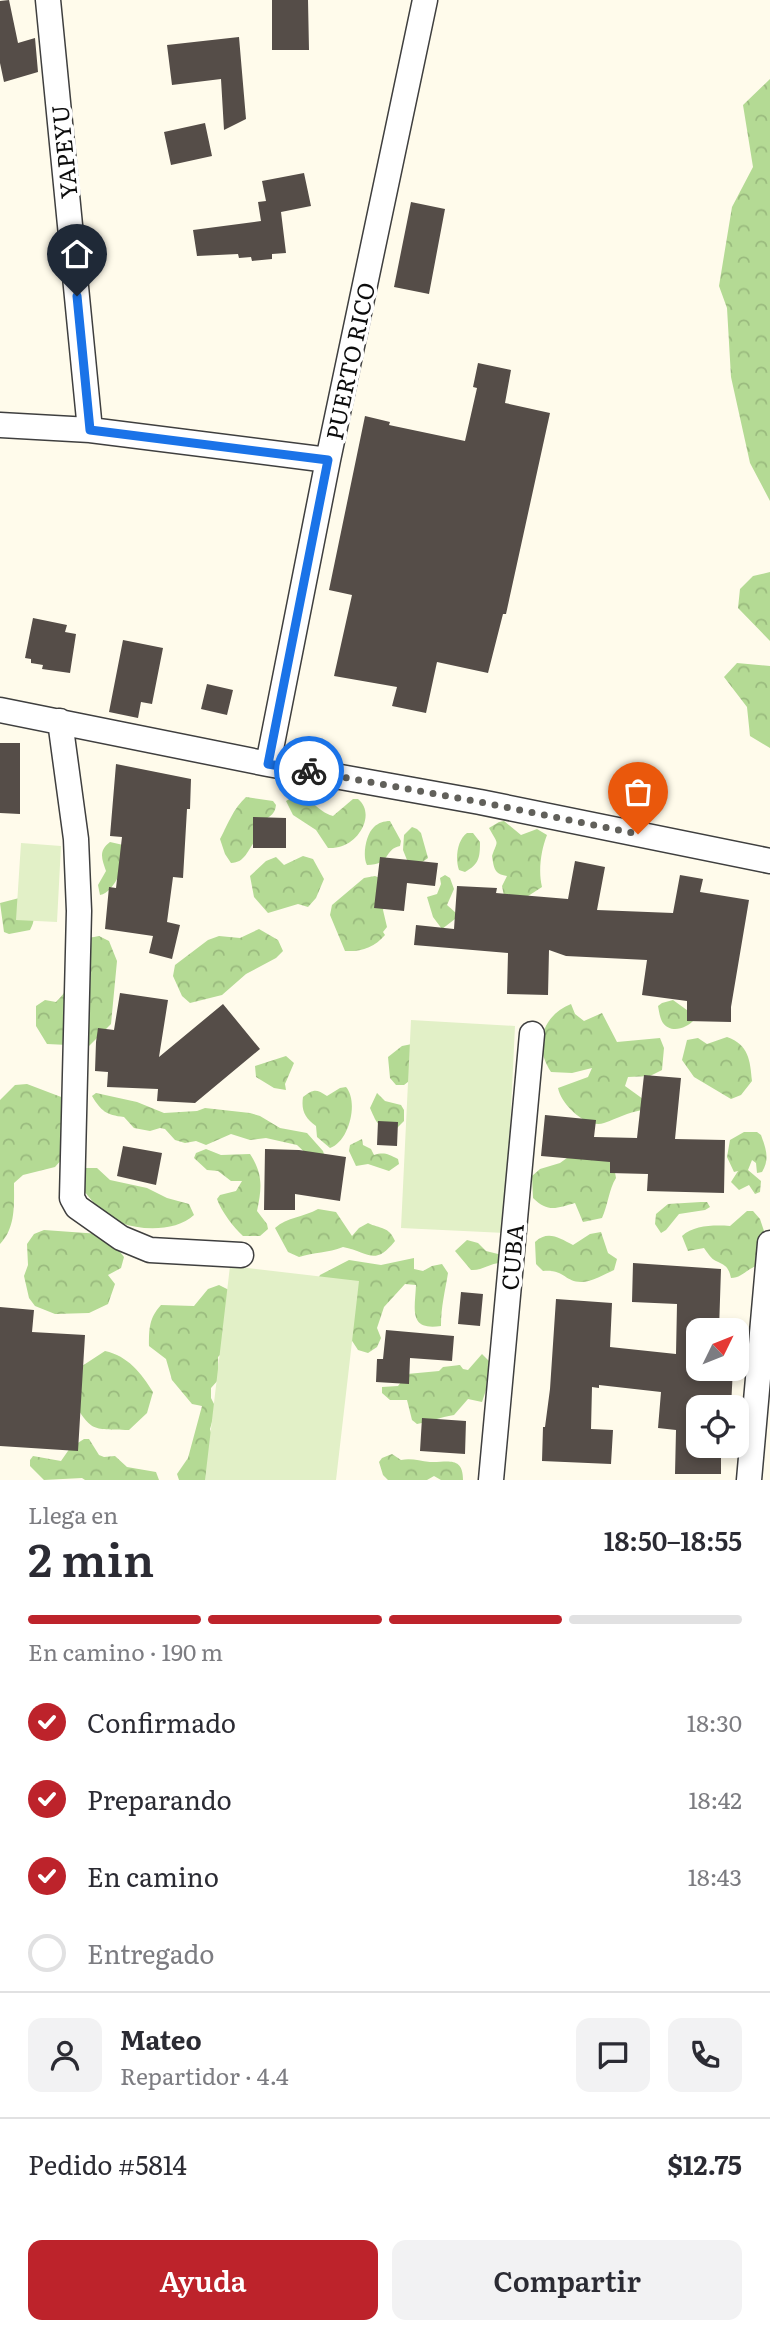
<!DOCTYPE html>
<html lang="es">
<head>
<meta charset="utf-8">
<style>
  body { margin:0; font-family:Literata,serif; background:#f2f2f3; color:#2b2b33; height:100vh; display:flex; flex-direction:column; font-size:26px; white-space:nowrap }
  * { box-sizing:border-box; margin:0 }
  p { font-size:23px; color:#7c7c81 }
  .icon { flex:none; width:38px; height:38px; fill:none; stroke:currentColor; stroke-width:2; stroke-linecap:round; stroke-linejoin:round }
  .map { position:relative; height:1480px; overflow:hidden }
  .panel { display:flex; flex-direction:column; background:#fff; flex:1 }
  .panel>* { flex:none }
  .needle { width:46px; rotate:47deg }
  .buttons { position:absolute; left:686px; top:1318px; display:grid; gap:14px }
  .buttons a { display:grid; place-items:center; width:63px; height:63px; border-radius:14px; background:#fff; box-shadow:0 4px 10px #0003; font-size:35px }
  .pin { position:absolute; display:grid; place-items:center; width:60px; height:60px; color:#fff; margin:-72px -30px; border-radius:50% 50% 50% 0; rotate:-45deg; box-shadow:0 0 7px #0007 }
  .pin .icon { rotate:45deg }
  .courier { position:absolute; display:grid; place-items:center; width:70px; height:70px; margin:-35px; border:5px solid #1a73e8; border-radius:50%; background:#fff; color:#222; box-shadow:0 2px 9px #0007 }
  .summary em { font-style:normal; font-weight:600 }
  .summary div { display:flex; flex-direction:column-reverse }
  .summary { display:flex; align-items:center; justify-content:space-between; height:119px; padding:0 28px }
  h1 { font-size:46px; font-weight:600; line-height:52px }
  .bar { display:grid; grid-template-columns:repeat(4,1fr); gap:10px 7px; align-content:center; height:84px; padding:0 28px }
  .bar i { height:9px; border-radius:5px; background:#e1e1e2 }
  .bar .active { background:#bd232b }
  .bar p { grid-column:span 4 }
  .line { display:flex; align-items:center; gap:18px; padding:0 28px; border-top:2px solid #e1e1e2 }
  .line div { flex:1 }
  .round { display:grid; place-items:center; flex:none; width:74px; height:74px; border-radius:14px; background:#f2f2f3 }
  ol { padding:0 28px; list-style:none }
  li { display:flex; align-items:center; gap:21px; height:77px }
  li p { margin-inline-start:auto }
  li .icon { padding:7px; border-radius:50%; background:#bd232b; color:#fff; stroke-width:4 }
  li:last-child { color:#7c7c81 }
  li i { width:38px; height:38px; border:4px solid #e1e1e2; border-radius:50% }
  .button { display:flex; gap:14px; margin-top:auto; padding:14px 28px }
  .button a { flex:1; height:80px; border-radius:14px; background:#bd232b; color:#fff; font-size:28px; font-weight:600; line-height:80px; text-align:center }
  .button a+a { background:#f2f2f3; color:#2b2b33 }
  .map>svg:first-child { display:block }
  .forest { fill:url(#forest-crowns) }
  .pitch { fill:#e2f0c7 }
  .building { fill:#554d48 }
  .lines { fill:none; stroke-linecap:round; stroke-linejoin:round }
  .minor-casing { stroke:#3f3f3f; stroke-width:27 }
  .minor { stroke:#fff; stroke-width:24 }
  .done { stroke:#61605a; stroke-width:7; stroke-dasharray:0 12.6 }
  .route { stroke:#1a73e8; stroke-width:9 }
  .labels { text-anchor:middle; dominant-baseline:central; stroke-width:7; stroke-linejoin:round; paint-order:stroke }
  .street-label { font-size:23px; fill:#0c0c0c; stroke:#fff }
</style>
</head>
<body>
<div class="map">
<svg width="770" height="1480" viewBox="0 0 770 1480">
  <defs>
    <pattern id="forest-crowns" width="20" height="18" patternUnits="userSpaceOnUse" patternTransform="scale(1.75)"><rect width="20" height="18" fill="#b4da94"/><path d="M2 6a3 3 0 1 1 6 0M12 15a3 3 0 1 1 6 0" fill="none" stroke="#9aba7e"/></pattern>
  </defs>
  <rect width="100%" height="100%" fill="#fffbeb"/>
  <path class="forest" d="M770 79V501L750 463 731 377 727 308 719 286 732 207 753 167 743 105Z
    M770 572V641L738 608 740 589 753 576Z
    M737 663 770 666V748L750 736 747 707 724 677Z
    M295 796C314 798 316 811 333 816L353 799H358C376 814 359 843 339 847 335 848 331 848 328 848L316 830 293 815 286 801Z
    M246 797 273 801 276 805C275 816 267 818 258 823L257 839C248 848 246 863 231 863L225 854 220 839C228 824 233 809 246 797Z
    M390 821 401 841 400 846C384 849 391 865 367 865 362 856 366 834 374 827 378 823 384 821 390 821Z
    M504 821 521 835 537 829 547 835C541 850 538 871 542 887L525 898 504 896 502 886 507 876C494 874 494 868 492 856 498 839 499 846 489 828L499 822Z
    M412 827 417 829 421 833 428 858 411 870 403 850 404 835Z
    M467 833H473L480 842C480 858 479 864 465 872L459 870C455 859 457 840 467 833Z
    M110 842 132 847C124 862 116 892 100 895L98 885 106 871C102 859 98 851 110 842Z
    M303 856 313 859 324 879 316 898 308 907 298 904 268 913 254 897 250 876 266 861 276 857 284 865Z
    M445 875 450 878 454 889 447 905 456 913 455 919 442 929 433 917 427 897 437 894 441 884 440 878Z
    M375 876 380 878 391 890 383 910 387 927 383 932 385 935C375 947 361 952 345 951L330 915 332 905 364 878Z
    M23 897C32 908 38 916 30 930L9 934 4 932 0 903Z
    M259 929 278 940 283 951 276 958 246 974 222 995 190 1003 182 996 173 976 175 965 208 940 219 936 240 938Z
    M99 936 109 941 117 961 111 1024 88 1047 77 1050 68 1045 47 1044 36 1026V1006L45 1000 56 1002C74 985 82 960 89 938Z
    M673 1000 691 1013 694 1020C687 1028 671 1034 663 1023 660 1019 659 1011 658 1006L662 1003Z
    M571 1004 575 1014 584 1021 602 1013 617 1042 660 1038 664 1048 662 1070 650 1076 628 1077 625 1086 643 1099 642 1110C627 1113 618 1118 604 1123 586 1129 561 1104 558 1088L588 1077 592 1068 572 1073 551 1072C533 1045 542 1016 571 1004Z
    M727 1037C749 1045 750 1060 752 1081L741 1095 731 1099 694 1077 682 1060 687 1040 698 1038 707 1044Z
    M412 1044 413 1078 404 1085H396L390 1078 388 1057 402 1046Z
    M286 1056 294 1063 285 1084 286 1090 274 1088 256 1077 255 1066Z
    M27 1084 69 1100 76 1143 55 1167 23 1175 14 1183C14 1204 16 1228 0 1244V1100L15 1085Z
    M346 1087C359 1102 349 1142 330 1148L317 1137 316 1126C305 1118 301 1111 303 1097 314 1089 316 1089 327 1096L340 1088Z
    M96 1093 137 1102 164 1113 197 1111 205 1108 250 1113 260 1116 280 1128 307 1133 323 1151 326 1161 316 1163 297 1145 266 1138 250 1140 231 1134 206 1145 196 1141 185 1143 175 1140 165 1129 160 1128 150 1131 134 1128 124 1117C106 1115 101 1111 92 1096Z
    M377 1093 385 1101 401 1105 404 1110V1121L396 1129C377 1126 378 1126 370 1108Z
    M744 1132H757L761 1135C766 1149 770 1159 762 1172L757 1173 756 1163 752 1160 748 1170 761 1181 760 1192 755 1194 749 1185 739 1190 731 1182 738 1171 734 1172 727 1157 730 1140Z
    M362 1139 363 1145 371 1149 374 1155C384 1152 388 1154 398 1159L399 1164 389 1171 368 1164 356 1166 349 1151 350 1145Z
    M206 1149 221 1155 250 1154C263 1174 262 1187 257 1211L267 1224 268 1229 260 1236H243C234 1228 221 1211 217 1199L220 1195 236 1191 242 1181H231L218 1171 207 1170 194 1158 196 1153Z
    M578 1150H600L614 1167 616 1178C609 1189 608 1205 602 1218L583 1222 575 1203C557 1208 548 1213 533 1198L532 1176 540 1169 560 1163Z
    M80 1168H97L110 1180 147 1188 167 1198 189 1204 194 1215C177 1231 143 1231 121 1223 103 1217 84 1192 74 1177Z
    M701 1202H707L710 1207 705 1210 679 1214 666 1230 661 1233 655 1224 656 1214 668 1204Z
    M318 1209 336 1212 352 1236 359 1228 368 1223C380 1229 389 1226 395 1241 374 1267 369 1252 343 1247 328 1253 314 1252 299 1257L288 1252 275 1228C287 1217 304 1217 318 1209Z
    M747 1211H753L760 1219 768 1243 759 1266C749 1266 743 1278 731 1278 728 1266 726 1266 716 1261 711 1259 707 1252 704 1248L688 1251 682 1236C694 1225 714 1225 730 1226Z
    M44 1230 100 1234 111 1240 124 1257 121 1268 108 1275 115 1284 108 1304 89 1313 55 1314 35 1306 29 1298 24 1276 28 1265 27 1244 34 1234Z
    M601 1232 608 1253 617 1259 614 1270C605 1274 592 1282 581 1282 565 1282 564 1269 543 1271L536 1264 535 1242C548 1230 559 1238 573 1245L590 1234Z
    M467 1240 478 1243 486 1251 502 1255 501 1263C490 1263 482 1271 471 1270L455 1251Z
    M414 1258V1269L423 1271 432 1266 442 1264 448 1273C445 1292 441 1306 441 1326 408 1331 415 1309 416 1285L405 1284 384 1307 377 1328 381 1338 377 1347 368 1353 358 1350 315 1284 320 1275 349 1260 381 1265Z
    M219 1285 229 1290 226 1349 218 1357 219 1379 211 1388V1398L216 1408 210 1429 216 1452 207 1480H179L177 1474 188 1458 202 1406 192 1404 172 1380 166 1359 149 1346C149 1329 149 1318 161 1305L194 1306 208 1289Z
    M105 1351C128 1356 141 1373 153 1392L147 1413 129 1430C90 1429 92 1432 71 1398L79 1368Z
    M482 1354 489 1361 486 1390 482 1402 468 1399 454 1415C440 1417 430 1422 417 1424L412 1420 407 1400H390L382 1393V1387L398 1386 407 1374 439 1371 443 1367 460 1365 463 1369 468 1370Z
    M84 1439H89L99 1455 104 1457 115 1456 127 1467 156 1472 159 1480H85L82 1478 44 1480 30 1466V1460L33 1456 61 1461 70 1448Z
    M392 1454 401 1460C412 1458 419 1461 430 1462 446 1463 463 1455 463 1480H441L434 1476 427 1480H388L383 1475 379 1462 382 1458Z"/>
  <path class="pitch" d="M21 843 61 846 57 922 16 920Z
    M411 1020 515 1026 505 1233 401 1228Z
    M230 1266 359 1281 336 1480H205Z"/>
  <path class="building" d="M9 0 18 43 35 38 38 72 4 82 0 63V1Z
    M272 0H308L309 50H272Z
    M239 37 246 119 224 130 221 79 172 85 167 45Z
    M205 123 212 156 171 165 164 132Z
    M304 173 311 206 281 212 286 253 272 254V259L252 261 251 257 239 258 238 254 197 256 193 230 261 221 258 202 266 201 262 181Z
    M411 202 445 209 429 294 394 287Z
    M478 363 511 370 505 403 550 413 506 614H503L488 673 437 662 426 713 392 706 397 687 334 676 352 595 329 590 365 416 390 422 389 425 465 441 477 388 473 387Z
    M33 618 67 625 65 632 76 634 70 673 42 669 43 665 31 663V659L25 658Z
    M123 640 163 648 152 704 141 702 138 718 109 712Z
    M207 684 233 690 227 715 201 709Z
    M0 743H20V814L0 813Z
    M116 764 191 779 190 809H187L183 878 173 877 167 922 180 925 172 959 149 953 153 936 105 929 109 887 116 888 122 837 110 836Z
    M253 817 286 818V848H253Z
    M380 857 438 863 435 886 407 883 404 911 374 908Z
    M575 861 605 867 597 910 673 913 680 875 703 879 700 892 749 900 731 1007V1022L687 1021V1001L642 995 647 960 566 956 549 950 548 995 507 994 508 953 414 945 416 925 454 929 457 886 497 888 496 893 568 899Z
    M120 993 168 1000 159 1057 223 1004 260 1049 195 1103 157 1101 158 1089 107 1087 108 1072 95 1071 96 1042 98 1028 114 1030Z
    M644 1075 681 1078 675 1139 725 1140 724 1193 647 1191 648 1174 610 1173V1162L541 1156 545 1115 596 1120 594 1137 637 1138Z
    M378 1121 398 1122 397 1146 377 1145Z
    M123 1146 162 1153 156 1185 117 1176Z
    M265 1149 299 1150 346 1157 340 1201 295 1194V1210H264Z
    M633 1263 721 1269 719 1330H698V1368H733L731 1407H698V1446H721V1474H675L676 1430 658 1428 661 1392 599 1385V1388L592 1387 591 1429 613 1430 611 1464 542 1461 543 1427H545L550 1389 556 1299 612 1303 610 1347 676 1354 677 1304 632 1302Z
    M461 1292 483 1294 480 1326 458 1324Z
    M0 1307 34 1310 32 1332 85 1335 78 1451 0 1446Z
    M386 1330 454 1336 452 1361 410 1358 409 1384 376 1382 377 1359H383Z
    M422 1418 466 1421 465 1454 420 1451Z"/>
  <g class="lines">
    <defs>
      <path id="minor" d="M48 0 90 430
        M0 425 90 430 328 460
        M0 710 268 764 480 802 770 861
        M60 721 76 839 79 911 72 1198 77 1207 121 1238 150 1250 241 1255
        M268 764 328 460 425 0
        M491 1480 532 1034
        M749 1480 770 1243"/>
    </defs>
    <use href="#minor" class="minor-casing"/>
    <use href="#minor" class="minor"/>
  </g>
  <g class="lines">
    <path class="done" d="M309 771 480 802 638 834"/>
    <path class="route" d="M77 296 90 430 328 460 268 764 309 771"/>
  </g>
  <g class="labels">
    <g class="street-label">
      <text transform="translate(63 152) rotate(-96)">YAPEYU</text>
      <text transform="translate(349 361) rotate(-78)">PUERTO RICO</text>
      <text transform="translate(511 1257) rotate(-85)">CUBA</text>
    </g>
  </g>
</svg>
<div class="buttons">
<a><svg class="needle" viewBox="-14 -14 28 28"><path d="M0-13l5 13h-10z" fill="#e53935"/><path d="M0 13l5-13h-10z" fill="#7c7c81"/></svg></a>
<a><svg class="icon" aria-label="locate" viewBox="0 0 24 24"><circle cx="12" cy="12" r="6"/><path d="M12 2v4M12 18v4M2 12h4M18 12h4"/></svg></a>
</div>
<div class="pin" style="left:638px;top:834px;background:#ea580c"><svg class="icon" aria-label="bag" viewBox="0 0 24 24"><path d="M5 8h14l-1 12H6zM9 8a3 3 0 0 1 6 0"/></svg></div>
<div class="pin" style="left:77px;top:296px;background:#1f2937"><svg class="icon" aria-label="home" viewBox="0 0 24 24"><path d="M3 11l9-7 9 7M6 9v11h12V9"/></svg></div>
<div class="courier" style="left:309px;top:771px"><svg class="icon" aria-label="bike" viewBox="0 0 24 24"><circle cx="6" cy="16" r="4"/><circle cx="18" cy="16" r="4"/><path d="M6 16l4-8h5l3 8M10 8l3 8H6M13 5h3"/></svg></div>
</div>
<section class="panel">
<div class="summary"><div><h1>2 min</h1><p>Llega en</p></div><em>18:50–18:55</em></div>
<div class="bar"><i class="active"></i><i class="active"></i><i class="active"></i><i></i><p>En camino · 190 m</p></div>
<ol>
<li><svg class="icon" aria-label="check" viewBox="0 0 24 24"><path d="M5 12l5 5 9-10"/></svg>Confirmado<p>18:30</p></li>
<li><svg class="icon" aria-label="check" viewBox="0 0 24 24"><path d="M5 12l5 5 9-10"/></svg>Preparando<p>18:42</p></li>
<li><svg class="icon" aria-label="check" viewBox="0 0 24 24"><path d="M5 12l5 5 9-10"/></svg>En camino<p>18:43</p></li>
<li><i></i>Entregado</li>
</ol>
<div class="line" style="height:126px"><a class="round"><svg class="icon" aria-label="person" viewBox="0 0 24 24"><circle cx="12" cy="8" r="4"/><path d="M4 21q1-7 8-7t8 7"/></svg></a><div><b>Mateo</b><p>Repartidor · 4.4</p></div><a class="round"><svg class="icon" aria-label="chat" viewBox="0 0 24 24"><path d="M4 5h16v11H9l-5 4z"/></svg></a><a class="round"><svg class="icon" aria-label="phone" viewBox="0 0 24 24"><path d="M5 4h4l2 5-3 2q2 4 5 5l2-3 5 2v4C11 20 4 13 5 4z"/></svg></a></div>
<div class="line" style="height:91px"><div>Pedido #5814</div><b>$12.75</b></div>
<div class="button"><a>Ayuda</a><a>Compartir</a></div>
</section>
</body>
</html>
